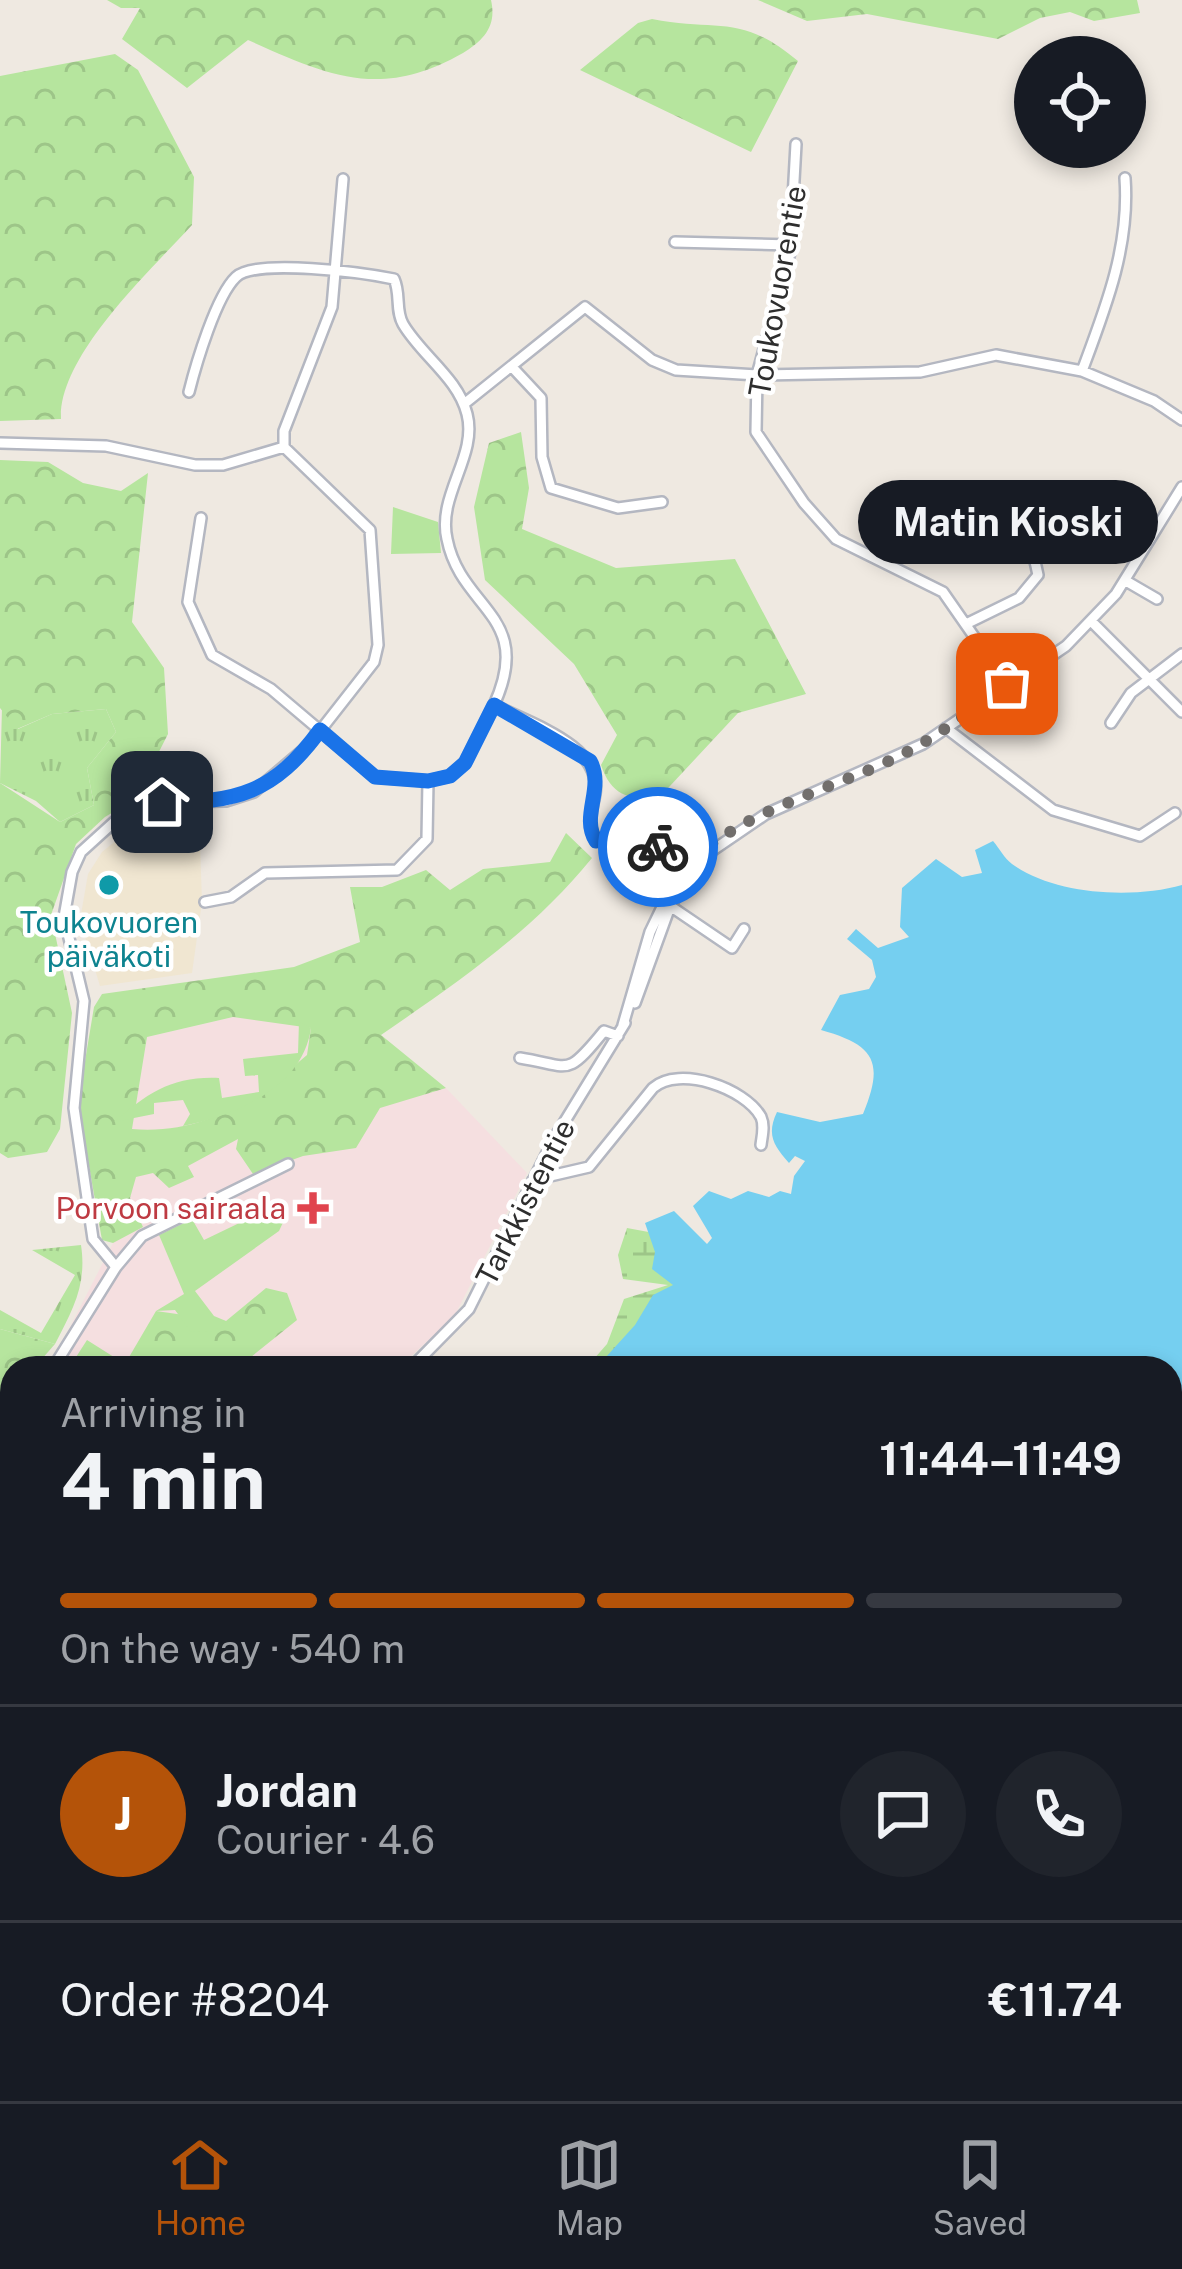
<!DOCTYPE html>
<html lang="en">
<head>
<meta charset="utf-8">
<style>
  body { margin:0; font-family:"Public Sans",sans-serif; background:#20242c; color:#f1f3f6; height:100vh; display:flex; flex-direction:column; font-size:45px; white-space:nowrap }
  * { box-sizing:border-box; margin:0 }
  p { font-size:39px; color:#9ea1a6 }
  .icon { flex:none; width:66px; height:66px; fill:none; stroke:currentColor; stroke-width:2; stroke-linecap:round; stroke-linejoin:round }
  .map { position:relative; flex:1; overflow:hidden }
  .side { position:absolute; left:0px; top:1356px; width:1182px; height:747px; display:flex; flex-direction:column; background:#171b24; border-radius:36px 36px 0 0; box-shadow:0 6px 18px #0003 }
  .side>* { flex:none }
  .buttons { position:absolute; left:1014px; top:36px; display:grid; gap:24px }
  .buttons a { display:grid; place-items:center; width:132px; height:132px; border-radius:50%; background:#171b24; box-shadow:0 6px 18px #0003; font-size:60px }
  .pin { position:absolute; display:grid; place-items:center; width:102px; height:102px; color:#fff; margin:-51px; border-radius:24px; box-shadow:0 6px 18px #0006 }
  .courier { position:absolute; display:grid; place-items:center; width:120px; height:120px; margin:-60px; border:9px solid #1a73e8; border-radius:50%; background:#fff; color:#222; box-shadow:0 3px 15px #0007 }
  .bubble { position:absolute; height:84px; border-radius:42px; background:#171b24; box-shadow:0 6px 18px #0003; font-size:39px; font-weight:700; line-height:84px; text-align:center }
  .summary em { font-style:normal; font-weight:700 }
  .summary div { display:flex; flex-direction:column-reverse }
  .summary { display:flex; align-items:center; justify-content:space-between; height:204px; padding:0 60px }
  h1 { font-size:78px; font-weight:700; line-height:90px }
  .bar { display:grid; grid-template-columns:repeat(4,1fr); gap:18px 12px; align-content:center; height:144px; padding:0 60px }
  .bar i { height:15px; border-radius:9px; background:#363941 }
  .bar .selected { background:#b45309 }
  .bar p { grid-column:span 4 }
  .line { display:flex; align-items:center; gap:30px; padding:0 60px; border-top:3px solid #363941 }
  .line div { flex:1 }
  .round { display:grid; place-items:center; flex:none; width:126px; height:126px; border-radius:63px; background:#20242c }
  .tab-bar { display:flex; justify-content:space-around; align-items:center; height:168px; border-top:3px solid #363941; background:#171b24; font-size:33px; color:#9ea1a6 }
  .tab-bar a { display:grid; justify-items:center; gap:6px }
  .tab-bar .selected { color:#b45309 }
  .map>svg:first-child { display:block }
  .education { fill:#f0e6d1 }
  .medical { fill:#f5dfe0 }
  .grass { fill:url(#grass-tufts) }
  .forest { fill:url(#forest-crowns); fill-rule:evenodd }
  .wetland { fill:url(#wetland-marsh) }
  .park { fill:#b6e59e }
  .water { fill:#75cff0 }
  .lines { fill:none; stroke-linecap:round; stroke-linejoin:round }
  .minor-casing { stroke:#b4b7c1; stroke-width:14 }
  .minor { stroke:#fff; stroke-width:9 }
  .done { stroke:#726f6d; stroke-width:12; stroke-dasharray:0 21.6 }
  .route { stroke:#1a73e8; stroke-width:15 }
  .culture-dot { fill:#0f9aa8; stroke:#fff; stroke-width:4.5 }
  .health-dot { fill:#e0444e; stroke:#fff; stroke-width:4.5 }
  .labels { text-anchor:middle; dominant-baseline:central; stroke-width:9; stroke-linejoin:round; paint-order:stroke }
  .street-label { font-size:30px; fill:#2e2e2e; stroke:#fff }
  .culture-label { font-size:30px; fill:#0d838f; stroke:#fff }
  .health-label { font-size:30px; fill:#be3a42; stroke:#fff; text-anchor:end }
</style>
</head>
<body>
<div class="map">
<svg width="1182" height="2101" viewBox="0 0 1182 2101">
  <defs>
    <pattern id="grass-tufts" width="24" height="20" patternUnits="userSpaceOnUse" patternTransform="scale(3)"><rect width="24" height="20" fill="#b6e59e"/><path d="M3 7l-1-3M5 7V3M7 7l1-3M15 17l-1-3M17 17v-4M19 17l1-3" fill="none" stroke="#9dc588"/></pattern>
    <pattern id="forest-crowns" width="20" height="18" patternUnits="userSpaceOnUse" patternTransform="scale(3)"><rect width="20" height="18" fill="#b6e59e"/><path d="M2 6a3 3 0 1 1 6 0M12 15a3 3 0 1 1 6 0" fill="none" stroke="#9dc588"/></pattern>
    <pattern id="wetland-marsh" width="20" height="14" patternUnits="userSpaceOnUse" patternTransform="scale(3)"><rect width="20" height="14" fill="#b6e59e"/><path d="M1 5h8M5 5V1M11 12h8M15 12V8" fill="none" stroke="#9dc588"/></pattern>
  </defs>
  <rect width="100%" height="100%" fill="#efe9e1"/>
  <path class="education" d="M199 814 202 902 192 973 100 986 80 920 88 874 102 852 134 826Z"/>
  <path class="medical" d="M233 1017 299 1022 446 1088 527 1173 454 1317 398 1368H49L113 1243 147 1037Z"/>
  <path class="grass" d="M2 707 18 729 52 714 106 709 116 732 87 768 94 805 60 822 36 801 0 783Z
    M81 1245C87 1285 73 1309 55 1344L0 1329V1310L41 1333 75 1275 32 1250Z"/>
  <path class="forest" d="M107 0H491C497 26 484 40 463 53 381 100 328 76 248 40L187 88 122 39 140 8H121Z
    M758 0H1137L1140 13 1094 21 1070 12 1040 18 998 39 867 14 807 21Z
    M652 19C719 32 741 13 798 61L751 152 580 70 638 23Z
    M115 54 138 70 194 177 192 225C151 270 58 356 61 419L0 421V76Z
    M521 432 529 488 522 529 616 568 735 559 806 694 738 713 656 801C627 798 611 795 601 765L617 735 574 664 485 580 474 507 489 443Z
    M0 460 48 462 83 483 121 491 148 473 132 622 164 668 168 734 135 799 105 817 76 844 51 915 72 1013 60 1129 47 1152 8 1158 0 1153V783L60 822 94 805 87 768 116 732 106 709 52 714 17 729 0 708Z
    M566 833 592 858C533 931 458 982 381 1035L446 1088 380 1108 356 1148 303 1156 253 1174 236 1149 238 1139 188 1166 194 1177 169 1188 153 1173 136 1177 130 1198 143 1227 113 1243 102 1240 78 1103 94 1007 102 994 294 967 360 942 350 887H382L426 870 450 890 483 869 550 862ZM233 1017 311 1028 307 1055C256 1099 204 1135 132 1129L147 1037Z
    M266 1288 287 1293 297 1320 241 1365 69 1368 87 1340 125 1364 156 1311 226 1321Z
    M0 1329 55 1344 34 1368H12V1388L0 1399Z"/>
  <path class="wetland" d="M627 1228 654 1233 672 1261 689 1368H586L607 1344 624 1299 668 1285 623 1279 618 1255Z"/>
  <path class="park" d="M393 507 438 522 441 553 391 554Z
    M299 1022 311 1028C303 1087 237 1115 183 1126L190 1114 183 1100 154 1103V1114L114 1122C148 1093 172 1076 219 1078L222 1098 259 1092 258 1075 245 1076 243 1059 298 1053Z
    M281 1203 287 1214 279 1231 195 1291 214 1316 226 1321 214 1331 191 1332 175 1310 156 1311 184 1294 159 1235 192 1219 204 1240Z
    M12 1585V2091H1170L1182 2101H0V1592Z"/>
  <path class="water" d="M993 841C1000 849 1004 858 1012 864 1054 895 1133 899 1182 885V2101H136L134 2091H1170V1368H596L635 1325 653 1295 673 1285 652 1269 655 1252 645 1223 674 1211 707 1244 712 1238 693 1206 709 1191 731 1199 748 1191 769 1197 780 1191 791 1194 794 1176 805 1161 795 1156 789 1163C774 1146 766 1135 777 1112L820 1122 863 1114C885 1061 874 1045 821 1030L840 995 869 989 876 977 872 960 847 939 856 929 878 948 909 937 900 927 902 888 936 859 962 877 982 873 975 850Z"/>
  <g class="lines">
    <defs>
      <path id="minor" d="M796 144 790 253 757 375 756 432 804 503 836 539 943 592 1007 684
        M675 242 791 245
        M513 368 541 398 542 457 551 488 618 508 662 502
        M1082 371C1106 307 1130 246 1125 178
        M189 392C196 364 216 296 236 277 256 258 365 273 394 279 401 294 395 310 403 324 421 355 458 378 467 414 478 456 437 495 447 539 461 610 535 615 494 705 530 724 603 745 595 794 592 811 586 826 596 841L636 828 657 834V853L645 878 651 893 732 948 744 929
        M464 404 585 307 652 360 676 370 757 375 920 372 996 355 1082 371 1154 401 1182 420
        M0 443 106 446 195 465H223L284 447
        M201 518 188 602 212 655 271 689 375 777 428 781 450 776 465 763 494 705
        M1126 581 1157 599
        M968 623 1019 598 1038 575 1034 557
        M1093 623 1182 712
        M1111 723 1131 693 1182 654
        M946 728 1053 810 1140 836 1175 813
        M654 861 669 893
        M205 902 231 897 265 873 397 870 427 839 428 781
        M635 1003 671 904 704 857
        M623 1025 650 932 678 874 766 814 923 744 1066 646 1116 594 1182 487
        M520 1058C571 1066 565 1079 604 1031L618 1036
        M533 1180 589 1167 653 1088C679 1065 745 1088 761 1117 765 1126 762 1136 761 1145
        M116 1267 93 1239 74 1108 84 1001 64 917 72 872 81 852 124 813 162 802 226 801 254 792 309 745 374 662 378 645 370 530 284 447V431L332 307 343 179
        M53 1368 116 1267 142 1236 288 1164
        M411 1368 469 1309 554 1139 625 1023
        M0 1420 12 1409
        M0 1549 12 1574"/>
    </defs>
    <use href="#minor" class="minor-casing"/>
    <use href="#minor" class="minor"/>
  </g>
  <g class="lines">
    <path class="done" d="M658 847 654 861 668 888C718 815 824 794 899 756 938 737 972 709 1007 684"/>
    <path class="route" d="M162 802C237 803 274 793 320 730L375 777 428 781 450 776 465 763 494 705 590 761C605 788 580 816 596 841L650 828 658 847"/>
  </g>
  <circle class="culture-dot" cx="109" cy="885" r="12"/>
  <path class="health-dot" d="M307 1190h12v12h12v12h-12v12h-12v-12h-12v-12h12z"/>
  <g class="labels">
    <g class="street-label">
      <text transform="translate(777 291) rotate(-80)">Toukovuorentie</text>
      <text transform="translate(525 1202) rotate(-63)">Tarkkistentie</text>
    </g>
    <g class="culture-label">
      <text x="109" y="922">Toukovuoren<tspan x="109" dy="34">päiväkoti</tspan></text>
    </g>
    <g class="health-label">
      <text x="286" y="1208">Porvoon sairaala</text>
    </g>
  </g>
</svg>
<div class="buttons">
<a><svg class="icon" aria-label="locate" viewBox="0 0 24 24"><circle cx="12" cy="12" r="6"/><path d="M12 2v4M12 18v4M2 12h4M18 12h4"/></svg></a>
</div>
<div class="pin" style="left:1007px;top:684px;background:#ea580c"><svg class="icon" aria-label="bag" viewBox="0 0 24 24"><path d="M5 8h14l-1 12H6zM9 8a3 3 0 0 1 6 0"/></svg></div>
<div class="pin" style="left:162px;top:802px;background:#1f2937"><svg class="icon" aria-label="home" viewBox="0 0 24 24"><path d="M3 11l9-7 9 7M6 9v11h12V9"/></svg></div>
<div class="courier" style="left:658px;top:847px"><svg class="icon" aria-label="bike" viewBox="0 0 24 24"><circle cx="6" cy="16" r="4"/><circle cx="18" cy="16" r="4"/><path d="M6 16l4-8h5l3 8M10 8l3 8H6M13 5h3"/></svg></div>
<div class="bubble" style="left:858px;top:480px;width:300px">Matin Kioski</div>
<section class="side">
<div class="summary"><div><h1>4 min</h1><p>Arriving in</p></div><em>11:44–11:49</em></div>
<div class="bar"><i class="selected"></i><i class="selected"></i><i class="selected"></i><i></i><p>On the way · 540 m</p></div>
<div class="line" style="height:216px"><b class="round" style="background:#b45309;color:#fff">J</b><div><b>Jordan</b><p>Courier · 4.6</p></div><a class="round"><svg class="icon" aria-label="chat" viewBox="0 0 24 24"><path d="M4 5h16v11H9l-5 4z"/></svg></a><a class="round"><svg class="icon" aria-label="phone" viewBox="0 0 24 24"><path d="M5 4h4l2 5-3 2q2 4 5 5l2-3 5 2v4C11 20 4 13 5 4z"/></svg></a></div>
<div class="line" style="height:156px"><div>Order #8204</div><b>€11.74</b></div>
</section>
</div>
<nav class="tab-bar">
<a class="selected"><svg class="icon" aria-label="home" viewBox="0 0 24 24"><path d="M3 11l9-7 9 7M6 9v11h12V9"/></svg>Home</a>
<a><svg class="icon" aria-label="map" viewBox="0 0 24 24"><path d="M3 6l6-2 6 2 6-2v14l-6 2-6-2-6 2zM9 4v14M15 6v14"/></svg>Map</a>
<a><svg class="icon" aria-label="saved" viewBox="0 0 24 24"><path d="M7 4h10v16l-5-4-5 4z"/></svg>Saved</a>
</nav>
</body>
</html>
